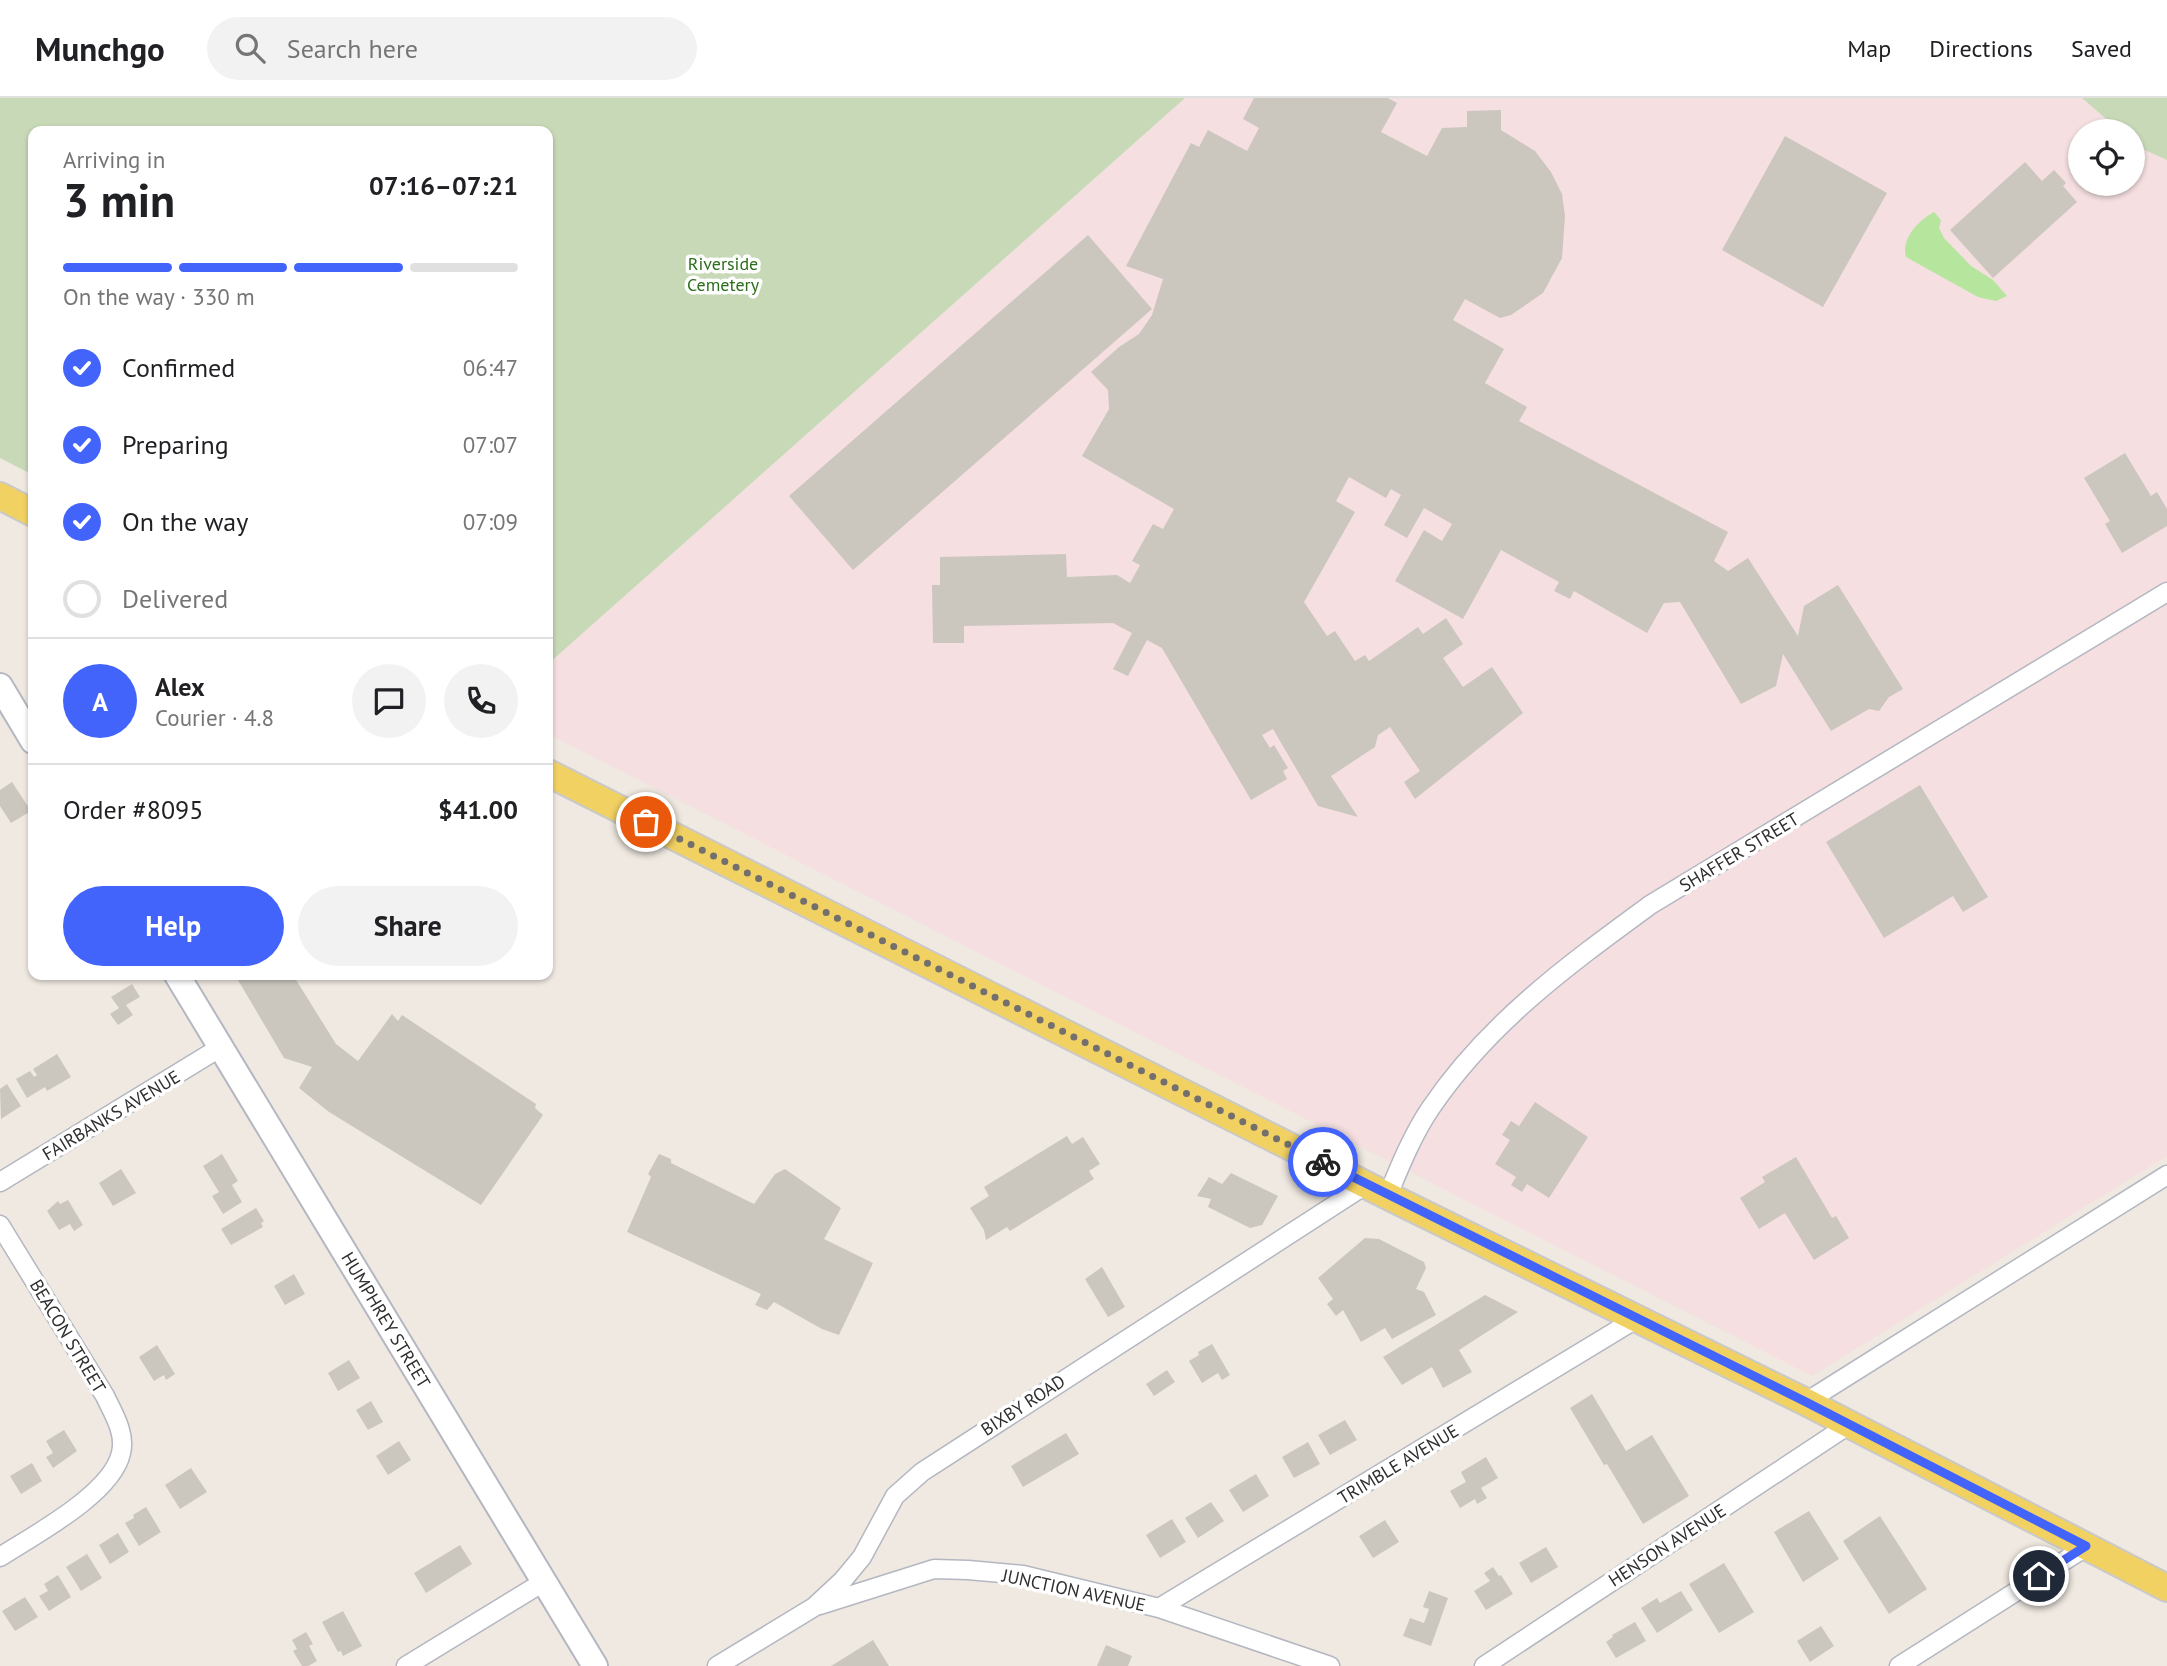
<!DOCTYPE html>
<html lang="en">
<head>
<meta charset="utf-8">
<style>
  body { margin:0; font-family:"PT Sans",sans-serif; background:#f2f2f2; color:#202124; height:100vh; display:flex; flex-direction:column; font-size:26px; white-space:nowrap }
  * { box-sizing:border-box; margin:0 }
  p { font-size:23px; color:#757577 }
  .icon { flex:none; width:38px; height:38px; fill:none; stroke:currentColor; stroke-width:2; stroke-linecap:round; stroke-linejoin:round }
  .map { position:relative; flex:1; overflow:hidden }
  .drawer { position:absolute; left:28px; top:28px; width:525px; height:854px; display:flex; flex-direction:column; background:#fff; border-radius:14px; box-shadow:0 2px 5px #0004 }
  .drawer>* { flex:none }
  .fabs { position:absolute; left:2068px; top:21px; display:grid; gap:14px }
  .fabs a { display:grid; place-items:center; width:77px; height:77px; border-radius:50%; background:#fff; box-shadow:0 2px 5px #0004; font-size:35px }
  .pin { position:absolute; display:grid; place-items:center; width:60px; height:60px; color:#fff; margin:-30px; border:4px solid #fff; border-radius:50%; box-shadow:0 2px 7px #0007 }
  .courier { position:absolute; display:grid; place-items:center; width:70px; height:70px; margin:-35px; border:5px solid #4264fb; border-radius:50%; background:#fff; color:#222; box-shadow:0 2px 9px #0007 }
  .head em { font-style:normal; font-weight:600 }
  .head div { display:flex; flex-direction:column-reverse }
  .head { display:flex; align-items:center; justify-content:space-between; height:119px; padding:0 35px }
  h1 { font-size:46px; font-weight:600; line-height:52px }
  .bar { display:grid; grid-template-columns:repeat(4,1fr); gap:10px 7px; align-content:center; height:84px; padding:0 35px }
  .bar i { height:9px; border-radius:5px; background:#e0e0e0 }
  .bar .current { background:#4264fb }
  .bar p { grid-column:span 4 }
  .line { display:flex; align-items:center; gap:18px; padding:0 35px; border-top:2px solid #e0e0e0 }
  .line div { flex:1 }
  .round { display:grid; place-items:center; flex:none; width:74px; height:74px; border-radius:37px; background:#f2f2f2 }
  ol { padding:0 35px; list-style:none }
  li { display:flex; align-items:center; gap:21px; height:77px }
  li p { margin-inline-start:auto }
  li .icon { padding:7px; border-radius:50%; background:#4264fb; color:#fff; stroke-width:4 }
  li:last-child { color:#757577 }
  li i { width:38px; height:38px; border:4px solid #e0e0e0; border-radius:50% }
  .primary-button { display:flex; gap:14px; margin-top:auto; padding:14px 35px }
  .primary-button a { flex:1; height:80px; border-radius:42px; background:#4264fb; color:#fff; font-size:28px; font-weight:600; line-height:80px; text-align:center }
  .primary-button a+a { background:#f2f2f2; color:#202124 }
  header { display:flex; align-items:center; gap:42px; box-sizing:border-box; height:98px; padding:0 35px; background:#fff; border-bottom:2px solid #e0e0e0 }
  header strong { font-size:33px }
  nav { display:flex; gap:38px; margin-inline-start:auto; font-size:24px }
  .search { width:490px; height:63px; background:#f2f2f2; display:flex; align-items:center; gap:18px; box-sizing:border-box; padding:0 24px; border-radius:38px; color:#757577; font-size:26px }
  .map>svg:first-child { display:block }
  .medical { fill:#f5dfe0 }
  .green { fill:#b6e59e }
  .cemetery { fill:#c8d9b8 }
  .building { fill:#cbc7bf }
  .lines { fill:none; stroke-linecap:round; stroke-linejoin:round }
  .street-casing { stroke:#b4b7c1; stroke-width:21 }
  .secondary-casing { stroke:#b4b7c1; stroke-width:28 }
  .primary-casing { stroke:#c9c9c9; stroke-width:30 }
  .street { stroke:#fff; stroke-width:18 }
  .secondary { stroke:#fff; stroke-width:24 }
  .primary { stroke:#f2d163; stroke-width:26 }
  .done { stroke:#726f6d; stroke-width:7; stroke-dasharray:0 12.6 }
  .route { stroke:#4264fb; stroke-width:9 }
  .labels { text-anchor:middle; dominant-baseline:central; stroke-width:7; stroke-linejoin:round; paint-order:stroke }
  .park-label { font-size:18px; fill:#2c6e1b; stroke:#fff }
  .street-label { font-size:18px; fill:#2e2e2e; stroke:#fff }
</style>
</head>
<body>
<header>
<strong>Munchgo</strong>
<div class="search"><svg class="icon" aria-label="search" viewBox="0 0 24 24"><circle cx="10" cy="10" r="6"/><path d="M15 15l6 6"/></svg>Search here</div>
<nav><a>Map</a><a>Directions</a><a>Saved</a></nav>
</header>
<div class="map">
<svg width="2167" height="1568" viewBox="0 0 2167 1568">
  <rect width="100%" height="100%" fill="#efe9e1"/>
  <path class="medical" d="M1185 0H2082L2120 33H2081V86H2133V45L2138 49 2167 62V1058L1812 1278 548 636V566Z"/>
  <path class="green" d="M1934 114 1941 122 1939 130 1944 140 1971 168 1993 182 2007 198 1996 203 1978 199 1906 159C1901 140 1919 122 1934 114Z"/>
  <path class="cemetery" d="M0 0H1185L548 566V33H33V377L0 360Z
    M2082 0H2167V62L2138 49 2133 45V33H2120Z"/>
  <path class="building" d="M1254 0H1388L1397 5 1381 34 1427 58 1442 30 1467 29V13L1501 12V32L1535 53 1551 74 1562 96 1565 118 1562 160 1543 195 1511 217 1500 220 1465 201 1453 222 1504 251 1485 285 1527 309 1519 323 1728 434 1714 463 1728 473 1748 460 1798 538 1804 508 1838 487 1903 591 1889 599 1879 613 1869 611 1831 633 1783 556 1776 588 1741 606 1680 504 1664 505 1647 535 1574 493 1570 501 1554 493 1559 484 1501 452 1463 521 1395 483 1424 432 1442 443 1452 426 1424 410 1407 440 1384 427 1401 397 1391 391 1386 400 1349 379 1336 403 1355 414 1304 504 1327 538 1335 533 1355 563 1365 557 1369 563 1418 529 1423 536 1446 520 1463 546 1443 560 1463 589 1492 569 1523 615 1415 701 1404 684 1420 673 1390 629 1378 637 1375 649 1331 678 1358 719 1318 708 1273 631 1262 637 1270 650 1274 647 1288 670 1283 673 1287 681 1251 702 1162 550 1147 542 1128 578 1113 571 1132 535 1113 525 964 528V545H933L932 487H940V459L1066 456 1067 479 1117 477 1130 485 1140 467 1132 463 1153 426 1163 431 1174 411 1082 358 1109 311 1108 292 1091 274 1119 249 1139 236 1152 217 1163 181 1126 168 1191 45 1199 49 1208 32 1247 53 1259 30 1243 21Z
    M1785 38 1887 95 1823 209 1722 152Z
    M2025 64 2042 83 2054 72 2066 85 2063 88 2077 104 1993 180 1950 132Z
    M1088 137 1152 211 853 472 789 398Z
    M2125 355 2151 398 2157 394 2167 411V428L2122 455 2105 426 2110 423 2084 380Z
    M12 684 31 713 11 725 0 708V692Z
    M1920 687 1988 799 1963 814 1953 798 1884 840 1826 744Z
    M235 877H293L336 946 358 963 392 916 398 923 402 917 536 1006 535 1010 543 1017 481 1107 329 1014 299 990 312 969 284 960Z
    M132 886 140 899 126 907 133 917 118 927 110 916 119 910 111 899Z
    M57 956 71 979 47 993 45 989 27 1000 16 981 30 973 34 979 37 977 33 971Z
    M7 986 21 1008 1 1021 0 991Z
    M1535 1004 1588 1039 1549 1100 1527 1086 1522 1094 1511 1087 1516 1079 1495 1066 1510 1042 1502 1037 1511 1023 1519 1028Z
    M1067 1038 1072 1046 1083 1039 1100 1066 1089 1073 1094 1081 1010 1133 1007 1129 986 1142 984 1132 970 1110 989 1098 984 1089Z
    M222 1056 238 1083 232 1087 242 1104 223 1116 212 1098 219 1094 203 1068Z
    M659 1056 671 1061V1065L754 1106 775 1076 785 1071 841 1110 824 1141 873 1165 839 1237 822 1231 774 1204 767 1212 755 1207 761 1196 627 1134 651 1079 648 1076Z
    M1796 1059 1832 1120 1836 1118 1849 1140 1814 1162 1785 1115 1759 1131 1740 1100 1765 1084 1762 1079Z
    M121 1071 136 1095 113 1108 99 1085Z
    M1231 1075 1278 1098 1262 1127 1250 1130 1208 1109 1211 1101 1197 1098 1209 1079 1222 1086Z
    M68 1102 83 1127 74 1133 70 1126 59 1132 47 1113 58 1103 60 1106Z
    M256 1110 264 1123 261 1125 263 1129 231 1147 221 1131Z
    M1365 1140 1379 1141 1424 1164 1426 1170 1416 1191 1424 1194 1436 1217 1392 1241 1385 1230 1361 1244 1343 1212 1336 1218 1327 1206 1333 1201 1318 1180Z
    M1102 1169 1125 1209 1108 1219 1085 1181Z
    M294 1176 305 1196 285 1207 274 1188Z
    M1485 1197 1518 1214 1459 1252 1472 1274 1443 1290 1432 1269 1402 1287 1383 1259Z
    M1212 1246 1230 1277 1222 1282 1218 1275 1202 1285 1189 1263 1199 1257 1198 1254Z
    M157 1247 175 1276 166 1282 164 1277 154 1283 139 1259Z
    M349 1262 360 1280 338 1293 328 1275Z
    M1167 1272 1175 1284 1154 1298 1146 1286Z
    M1592 1296 1626 1353 1652 1337 1689 1398 1643 1426 1607 1366 1604 1367 1570 1310Z
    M371 1303 383 1324 368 1332 356 1312Z
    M1345 1322 1357 1342 1330 1357 1318 1337Z
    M64 1332 77 1353 53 1370 46 1359 53 1355 46 1343Z
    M1066 1335 1079 1356 1023 1389 1011 1368Z
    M399 1343 411 1362 388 1377 376 1358Z
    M1308 1344 1320 1366 1294 1380 1282 1359Z
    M1486 1359 1498 1380 1481 1390 1487 1400 1477 1406 1475 1401 1460 1410 1450 1393 1466 1384 1461 1374Z
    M32 1365 42 1383 21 1396 10 1378Z
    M191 1370 207 1394 180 1411 165 1387Z
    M1256 1376 1269 1398 1243 1414 1229 1392Z
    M1211 1404 1224 1423 1198 1440 1185 1420Z
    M146 1409 161 1434 139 1448 125 1425 134 1420 133 1417Z
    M1809 1413 1839 1461 1803 1484 1774 1434Z
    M1880 1418 1927 1491 1889 1516 1843 1443Z
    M1172 1421 1186 1444 1160 1460 1146 1437Z
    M1385 1422 1399 1444 1373 1460 1359 1438Z
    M118 1435 129 1454 110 1466 99 1447Z
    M460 1447 472 1466 426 1495 414 1475Z
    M1546 1449 1558 1469 1531 1485 1519 1465Z
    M87 1456 102 1480 81 1493 66 1469Z
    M1724 1465 1754 1514 1719 1535 1689 1486Z
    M1493 1469 1499 1478 1501 1477 1513 1496 1486 1512 1474 1493 1490 1483 1484 1475Z
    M58 1477 71 1499 49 1513 39 1498 48 1493 44 1486Z
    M1429 1493 1448 1500 1431 1548 1403 1538 1410 1520 1424 1525 1429 1511 1423 1509Z
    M1681 1493 1693 1512 1657 1535 1641 1510 1657 1500 1660 1505Z
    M25 1499 38 1519 15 1533 2 1513Z
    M343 1513 362 1548 343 1558 341 1553 338 1554 322 1524Z
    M1635 1524 1646 1543 1616 1560 1606 1544 1613 1539 1612 1537Z
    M1821 1528 1834 1548 1810 1564 1797 1543Z
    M306 1534 313 1546 309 1548 317 1563 308 1568H302L293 1553 297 1551 292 1542Z
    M873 1542 889 1568H831Z
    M1106 1547 1132 1558 1128 1568H1097Z"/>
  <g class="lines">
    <defs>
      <path id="street" d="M0 1084 221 949
        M1388 1097C1400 1068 1412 1038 1430 1011 1488 925 1568 867 1650 807L2167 494
        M0 1127 105 1298C113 1315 126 1335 121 1355 112 1396 34 1437 0 1459
        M1806 1304 2167 1077
        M820 1507 934 1471 968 1472 1023 1477 1159 1510 1330 1568
        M1159 1510 1636 1221
        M406 1568 545 1483
        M717 1568 814 1509 843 1482 862 1459 895 1398 922 1374 1367 1086
        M1484 1568 1850 1326
        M1899 1568 2086 1449"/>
      <path id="secondary" d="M0 588 33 643
        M177 877 595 1568"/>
      <path id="primary" d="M0 398 33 415
        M548 675 1392 1100 1806 1304 2167 1490"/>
    </defs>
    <use href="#street" class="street-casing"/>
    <use href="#secondary" class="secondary-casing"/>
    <use href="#primary" class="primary-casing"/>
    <use href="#street" class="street"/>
    <use href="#secondary" class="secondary"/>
    <use href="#primary" class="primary"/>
  </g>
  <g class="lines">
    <path class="done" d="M646 724 1323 1064"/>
    <path class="route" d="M1323 1064 1806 1304 2086 1448 2039 1478"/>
  </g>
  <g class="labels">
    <g class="park-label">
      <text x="723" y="165">Riverside<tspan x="723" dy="21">Cemetery</tspan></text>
    </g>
    <g class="street-label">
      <text transform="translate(1739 754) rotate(-31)">SHAFFER STREET</text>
      <text transform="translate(111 1017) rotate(-31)">FAIRBANKS AVENUE</text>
      <text transform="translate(386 1222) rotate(59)">HUMPHREY STREET</text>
      <text transform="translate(68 1238) rotate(59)">BEACON STREET</text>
      <text transform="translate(1023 1307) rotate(-33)">BIXBY ROAD</text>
      <text transform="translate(1398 1366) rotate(-31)">TRIMBLE AVENUE</text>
      <text transform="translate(1667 1447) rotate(-33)">HENSON AVENUE</text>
      <text transform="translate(1074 1492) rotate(12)">JUNCTION AVENUE</text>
    </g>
  </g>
</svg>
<div class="fabs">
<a><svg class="icon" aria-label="locate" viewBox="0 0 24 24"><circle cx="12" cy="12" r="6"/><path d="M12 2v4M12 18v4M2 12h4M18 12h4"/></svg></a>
</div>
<div class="pin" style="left:646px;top:724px;background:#ea580c"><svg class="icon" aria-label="bag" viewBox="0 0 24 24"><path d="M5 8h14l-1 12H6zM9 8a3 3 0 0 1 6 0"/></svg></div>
<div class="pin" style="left:2039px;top:1478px;background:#1f2937"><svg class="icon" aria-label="home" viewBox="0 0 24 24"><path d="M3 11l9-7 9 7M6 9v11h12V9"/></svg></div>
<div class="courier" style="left:1323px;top:1064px"><svg class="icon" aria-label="bike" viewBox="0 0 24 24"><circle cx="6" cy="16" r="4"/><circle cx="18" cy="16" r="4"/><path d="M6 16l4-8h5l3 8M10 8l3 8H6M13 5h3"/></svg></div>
<section class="drawer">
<div class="head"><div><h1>3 min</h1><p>Arriving in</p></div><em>07:16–07:21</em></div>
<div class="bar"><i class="current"></i><i class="current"></i><i class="current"></i><i></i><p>On the way · 330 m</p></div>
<ol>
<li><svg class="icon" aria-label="check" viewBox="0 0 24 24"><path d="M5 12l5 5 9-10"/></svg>Confirmed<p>06:47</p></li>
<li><svg class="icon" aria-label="check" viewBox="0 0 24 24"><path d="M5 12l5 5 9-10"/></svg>Preparing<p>07:07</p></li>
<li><svg class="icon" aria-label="check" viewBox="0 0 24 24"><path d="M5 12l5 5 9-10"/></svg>On the way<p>07:09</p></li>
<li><i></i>Delivered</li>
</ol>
<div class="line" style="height:126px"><b class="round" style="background:#4264fb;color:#fff">A</b><div><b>Alex</b><p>Courier · 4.8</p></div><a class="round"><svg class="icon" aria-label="chat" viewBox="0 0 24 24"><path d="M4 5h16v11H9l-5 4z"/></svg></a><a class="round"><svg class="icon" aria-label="phone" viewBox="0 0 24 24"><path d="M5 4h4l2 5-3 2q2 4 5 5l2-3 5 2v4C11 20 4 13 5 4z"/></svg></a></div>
<div class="line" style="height:91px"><div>Order #8095</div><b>$41.00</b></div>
<div class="primary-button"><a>Help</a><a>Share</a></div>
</section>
</div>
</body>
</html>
